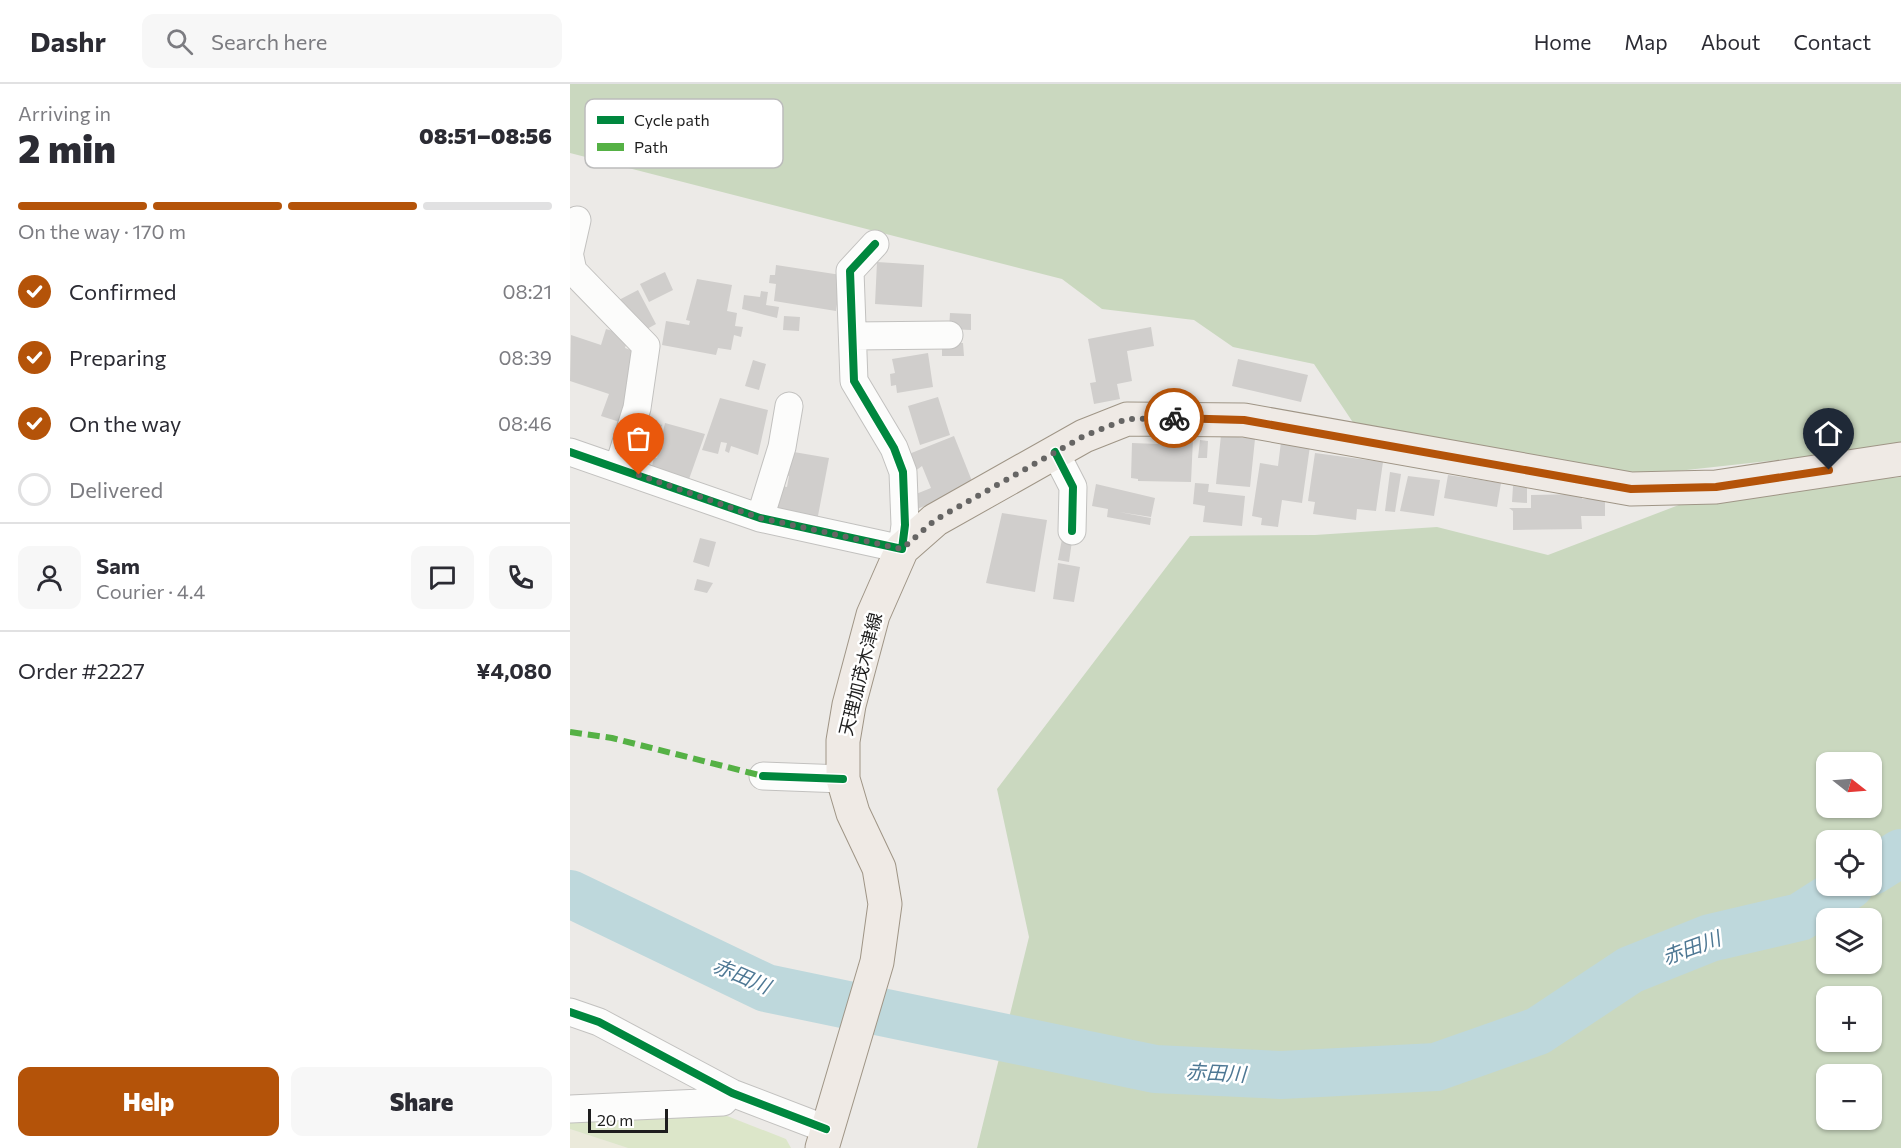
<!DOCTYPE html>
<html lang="en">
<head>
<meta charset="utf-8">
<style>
  body { margin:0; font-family:Commissioner,"Noto Sans JP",sans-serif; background:#f7f7f7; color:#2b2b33; height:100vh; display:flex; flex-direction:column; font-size:22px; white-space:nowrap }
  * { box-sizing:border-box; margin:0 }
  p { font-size:20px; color:#7c7c81 }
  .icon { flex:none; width:33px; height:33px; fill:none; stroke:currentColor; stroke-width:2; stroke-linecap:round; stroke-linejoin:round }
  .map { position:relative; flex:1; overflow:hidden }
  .side { display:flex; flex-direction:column; background:#fff; width:570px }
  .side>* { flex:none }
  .needle { width:39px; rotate:107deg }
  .tools { position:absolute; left:1246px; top:668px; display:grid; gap:12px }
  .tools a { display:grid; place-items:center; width:66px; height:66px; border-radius:12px; background:#fff; box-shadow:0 2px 4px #0004; font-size:30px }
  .scale { position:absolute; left:18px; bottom:15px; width:80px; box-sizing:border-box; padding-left:6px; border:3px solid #1e1e1e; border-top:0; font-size:16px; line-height:21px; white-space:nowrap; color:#1e1e1e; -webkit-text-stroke:4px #fff; paint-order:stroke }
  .pin { position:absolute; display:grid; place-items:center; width:51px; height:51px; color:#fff; margin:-62px -26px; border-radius:50% 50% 50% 0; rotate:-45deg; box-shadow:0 0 6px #0007 }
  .pin .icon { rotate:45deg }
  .courier { position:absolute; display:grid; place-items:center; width:60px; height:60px; margin:-30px; border:4px solid #b45309; border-radius:50%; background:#fff; color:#222; box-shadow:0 2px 8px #0007 }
  .summary em { font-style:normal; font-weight:800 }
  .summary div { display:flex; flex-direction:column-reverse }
  .summary { display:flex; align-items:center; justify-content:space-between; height:102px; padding:0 18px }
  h1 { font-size:39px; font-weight:800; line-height:45px }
  .bar { display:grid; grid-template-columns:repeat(4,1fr); gap:9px 6px; align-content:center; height:72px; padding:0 18px }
  .bar i { height:8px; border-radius:4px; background:#e1e1e2 }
  .bar .on { background:#b45309 }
  .bar p { grid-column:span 4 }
  .line { display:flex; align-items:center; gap:15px; padding:0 18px; border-top:2px solid #e1e1e2 }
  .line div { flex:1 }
  .round { display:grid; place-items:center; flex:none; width:63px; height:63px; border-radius:12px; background:#f7f7f7 }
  ol { padding:0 18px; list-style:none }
  li { display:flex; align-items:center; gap:18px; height:66px }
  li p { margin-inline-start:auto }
  li .icon { padding:6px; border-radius:50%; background:#b45309; color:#fff; stroke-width:4 }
  li:last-child { color:#7c7c81 }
  li i { width:33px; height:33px; border:3px solid #e1e1e2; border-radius:50% }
  .cta { display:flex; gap:12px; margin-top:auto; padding:12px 18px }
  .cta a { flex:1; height:69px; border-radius:12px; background:#b45309; color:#fff; font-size:24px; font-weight:800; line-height:69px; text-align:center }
  .cta a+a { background:#f7f7f7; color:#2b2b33 }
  header { display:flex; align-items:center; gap:36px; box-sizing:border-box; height:84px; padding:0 30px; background:#fff; border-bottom:2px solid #e1e1e2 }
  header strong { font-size:28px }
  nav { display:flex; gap:33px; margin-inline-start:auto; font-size:21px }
  .search { width:420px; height:54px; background:#f7f7f7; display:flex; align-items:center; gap:15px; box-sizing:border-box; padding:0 21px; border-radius:12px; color:#7c7c81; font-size:22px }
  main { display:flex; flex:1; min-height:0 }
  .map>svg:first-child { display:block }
  .farmland { fill:#ebeadb }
  .grass { fill:#dce6c9 }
  .forest { fill:#cad8bf; fill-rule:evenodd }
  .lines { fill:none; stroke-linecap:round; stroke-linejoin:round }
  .river { stroke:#bed8dc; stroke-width:48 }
  .building { fill:#d0cecc }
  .minor-casing { stroke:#c2c1bf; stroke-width:29 }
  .major-casing { stroke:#9f9586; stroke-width:35 }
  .minor { stroke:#fcfcfb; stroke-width:27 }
  .major { stroke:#efeae5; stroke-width:33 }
  .quiet { stroke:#55b145; stroke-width:6; stroke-dasharray:12 6; stroke-linecap:butt }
  .cycleway-casing { stroke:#fff; stroke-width:11 }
  .cycleway { stroke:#00873e; stroke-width:8 }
  .done { stroke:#666564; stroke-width:6; stroke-dasharray:0 10.8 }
  .route { stroke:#b45309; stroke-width:8 }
  .labels { text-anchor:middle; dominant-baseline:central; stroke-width:5; stroke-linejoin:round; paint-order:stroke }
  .street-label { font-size:18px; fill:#1e1e1e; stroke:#fff }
  .water-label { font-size:20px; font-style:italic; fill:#4e7894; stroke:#fff }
  .key { fill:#fff; stroke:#bcbcbc; stroke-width:1.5 }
  .key-label { font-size:16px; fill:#1e1e1e }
</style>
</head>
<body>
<header>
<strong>Dashr</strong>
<div class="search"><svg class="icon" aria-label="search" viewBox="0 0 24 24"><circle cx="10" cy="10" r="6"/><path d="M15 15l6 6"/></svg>Search here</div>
<nav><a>Home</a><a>Map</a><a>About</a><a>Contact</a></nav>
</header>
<main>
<section class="side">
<div class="summary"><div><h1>2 min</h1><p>Arriving in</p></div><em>08:51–08:56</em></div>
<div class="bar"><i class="on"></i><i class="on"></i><i class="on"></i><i></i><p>On the way · 170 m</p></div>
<ol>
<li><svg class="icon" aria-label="check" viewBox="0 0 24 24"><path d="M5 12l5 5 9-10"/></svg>Confirmed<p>08:21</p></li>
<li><svg class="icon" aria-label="check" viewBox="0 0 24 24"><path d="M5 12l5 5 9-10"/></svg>Preparing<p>08:39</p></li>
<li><svg class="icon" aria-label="check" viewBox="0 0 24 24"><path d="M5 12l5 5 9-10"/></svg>On the way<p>08:46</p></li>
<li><i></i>Delivered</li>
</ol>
<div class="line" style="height:108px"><a class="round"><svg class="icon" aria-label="person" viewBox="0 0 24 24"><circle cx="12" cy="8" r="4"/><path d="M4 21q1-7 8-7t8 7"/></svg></a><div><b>Sam</b><p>Courier · 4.4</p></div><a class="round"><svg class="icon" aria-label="chat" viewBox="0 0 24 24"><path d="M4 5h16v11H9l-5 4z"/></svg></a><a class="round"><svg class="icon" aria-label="phone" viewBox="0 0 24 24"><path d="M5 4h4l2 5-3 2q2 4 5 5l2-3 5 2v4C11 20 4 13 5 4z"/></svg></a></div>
<div class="line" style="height:78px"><div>Order #2227</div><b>¥4,080</b></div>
<div class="cta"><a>Help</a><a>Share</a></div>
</section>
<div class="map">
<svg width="1331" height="1064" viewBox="0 0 1331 1064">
  <rect width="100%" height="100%" fill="#eceae7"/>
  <path class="farmland" d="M0 1045 58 1064H0Z"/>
  <path class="grass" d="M147 1028 216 1055 221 1064H58L0 1045V1033Z"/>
  <path class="forest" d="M0 0H1331V365L1290 372 1217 375 1080 390 933 372 786 343 744 280 663 263 624 236 532 225 492 195 0 69Z
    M1331 393V1064H407L459 853 427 705 620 452 745 451 867 443 978 471 1135 411ZM1257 678H1302V723H1257ZM1257 756H1302V801H1257ZM1257 834H1302V879H1257ZM1257 912H1302V957H1257ZM1257 990H1302V1035H1257Z"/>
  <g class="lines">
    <path class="river" d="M1302 787 1331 769
      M0 810 196 904 585 985 711 991 866 983 968 947 1060 886 1140 854 1230 833 1280 801"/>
  </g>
  <path class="building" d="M307 178 354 181 352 223 305 220Z
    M206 181 271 191 266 227 204 217 206 200 199 199 200 191H205Z
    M95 188 103 206 79 218 70 200Z
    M127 195 162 201 157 227 167 229 165 242 173 243 171 253 164 251 161 266 148 264 146 271 92 261 96 237 119 241 120 237 116 236Z
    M68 206 86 240 66 251 47 217Z
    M191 207 198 208 196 221 209 223 207 234 172 225 174 211 190 213Z
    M380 229 401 230V246L379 245Z
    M214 232 230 233 229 247 213 246Z
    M581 243 584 262 557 267 562 297 547 300 550 315 524 320 520 299 526 298 518 255Z
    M36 245 59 252 55 264 70 269 56 340 31 332 39 310 0 297 1 251 31 261Z
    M372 259H393L394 272H372Z
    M358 269 363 303 327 309 326 301 321 302 320 290 325 289 322 275Z
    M668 275 738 291 731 318 662 302Z
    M183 276 196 280 189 306 175 302Z
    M368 313 380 351 350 361 338 322Z
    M150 314 198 326 188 371 161 362 159 369 155 367 157 359 151 358 148 370 132 366Z
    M71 335 92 341 86 364 68 359 63 372 79 376 76 386 59 381Z
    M95 339 135 350 118 398 81 387 84 373 87 374Z
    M651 351 685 355 680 403 646 400Z
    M384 352 404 402 347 425 341 412 361 404 352 382 341 390 334 372Z
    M589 354 623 355 621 398 568 397V395L561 394 562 359 588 360Z
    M630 356 638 357 637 374H628Z
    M711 358 740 362 732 419 712 416 708 443 691 441 692 434 682 432 690 379 708 382Z
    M212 366 259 374 247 437 201 428 207 401 217 403 219 392 207 390Z
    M745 369 813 378 806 427 787 425 786 436 743 430 745 418 738 417Z
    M820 388 831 390 825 428 815 427Z
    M878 391 931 399 927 423 874 414Z
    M838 392 870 396 864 432 830 427Z
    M625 399 639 400 638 408 675 412 672 442 633 438 635 422 623 420Z
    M526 400 585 414 581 433 549 428 581 434 580 441 537 433 538 425 522 422Z
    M943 402 957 403V419L942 418Z
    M1012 410V415H1035V432H1011L1012 445 943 446V427L939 424H961V411Z
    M432 429 477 436 465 508 416 499Z
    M130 454 146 458 139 483 123 478Z
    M492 455 502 457 499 478 488 476Z
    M488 479 510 483 504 518 483 515Z
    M127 495 143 499 137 509 124 506Z"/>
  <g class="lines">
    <defs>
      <path id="minor" d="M0 167 7 136
        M0 173 3 187 76 262 67 324 48 384
        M283 252 379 251
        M0 368 190 434 332 465 335 441 333 388 324 364 284 297 280 187 305 160
        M485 368 503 403 502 447
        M190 434 212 363 219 322
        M193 692 273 695
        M0 928 29 938 162 1009 256 1045
        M0 1025 153 1018 162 1009"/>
      <path id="major" d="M252 1064 307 878 315 820 309 784 283 729 273 695V657L279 621 303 531 332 465 365 436 514 352 557 335 674 336 1061 405 1146 403 1331 375"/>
    </defs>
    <use href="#minor" class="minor-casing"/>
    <use href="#major" class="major-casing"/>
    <use href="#minor" class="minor"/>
    <use href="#major" class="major"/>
    <path class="quiet" d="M0 648 42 654 193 692"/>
    <defs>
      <path id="cycleway" d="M0 368 190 434 332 465 335 441 333 388 324 364 284 297 280 187 305 160
        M485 368 503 403 502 447
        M193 692 273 695
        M0 928 29 938 162 1009 256 1045"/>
    </defs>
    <use href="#cycleway" class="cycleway-casing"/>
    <use href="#cycleway" class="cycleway"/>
  </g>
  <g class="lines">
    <path class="done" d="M69 391 190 434 332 465 365 436 514 352 557 335 604 334"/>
    <path class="route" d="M604 334 674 336 1061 405 1146 403 1259 386"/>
  </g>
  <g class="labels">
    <g class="street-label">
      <text transform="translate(290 590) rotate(-76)">天理加茂木津線</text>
    </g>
    <g class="water-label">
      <text transform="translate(1121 863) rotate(-20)">赤田川</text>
      <text transform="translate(172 891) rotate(23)">赤田川</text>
      <text transform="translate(646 988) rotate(3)">赤田川</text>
    </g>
  </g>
  <rect x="15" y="15" width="198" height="69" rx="9" class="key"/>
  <rect x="27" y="32" width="27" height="8" fill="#00873e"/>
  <rect x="27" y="59" width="27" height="8" fill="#55b145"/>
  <g class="key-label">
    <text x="64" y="42">Cycle path</text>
    <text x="64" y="69">Path</text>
  </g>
</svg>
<div class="tools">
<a><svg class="needle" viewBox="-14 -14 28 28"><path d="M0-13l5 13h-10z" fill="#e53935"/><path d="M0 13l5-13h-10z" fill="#7c7c81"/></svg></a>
<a><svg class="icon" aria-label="locate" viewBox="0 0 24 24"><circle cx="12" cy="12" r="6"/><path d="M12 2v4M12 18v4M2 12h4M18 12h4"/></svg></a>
<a><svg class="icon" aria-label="layers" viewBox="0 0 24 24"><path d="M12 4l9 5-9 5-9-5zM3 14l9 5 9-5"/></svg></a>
<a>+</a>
<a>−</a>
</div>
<div class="scale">20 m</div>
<div class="pin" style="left:69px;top:391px;background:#ea580c"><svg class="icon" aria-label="bag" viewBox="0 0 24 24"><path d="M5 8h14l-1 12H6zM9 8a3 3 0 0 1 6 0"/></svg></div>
<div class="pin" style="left:1259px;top:386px;background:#1f2937"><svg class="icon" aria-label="home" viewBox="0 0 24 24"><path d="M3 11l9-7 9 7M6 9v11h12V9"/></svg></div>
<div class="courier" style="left:604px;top:334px"><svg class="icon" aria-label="bike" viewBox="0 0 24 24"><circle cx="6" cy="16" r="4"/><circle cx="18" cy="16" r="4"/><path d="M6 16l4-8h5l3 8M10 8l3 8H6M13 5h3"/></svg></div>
</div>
</main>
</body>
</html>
